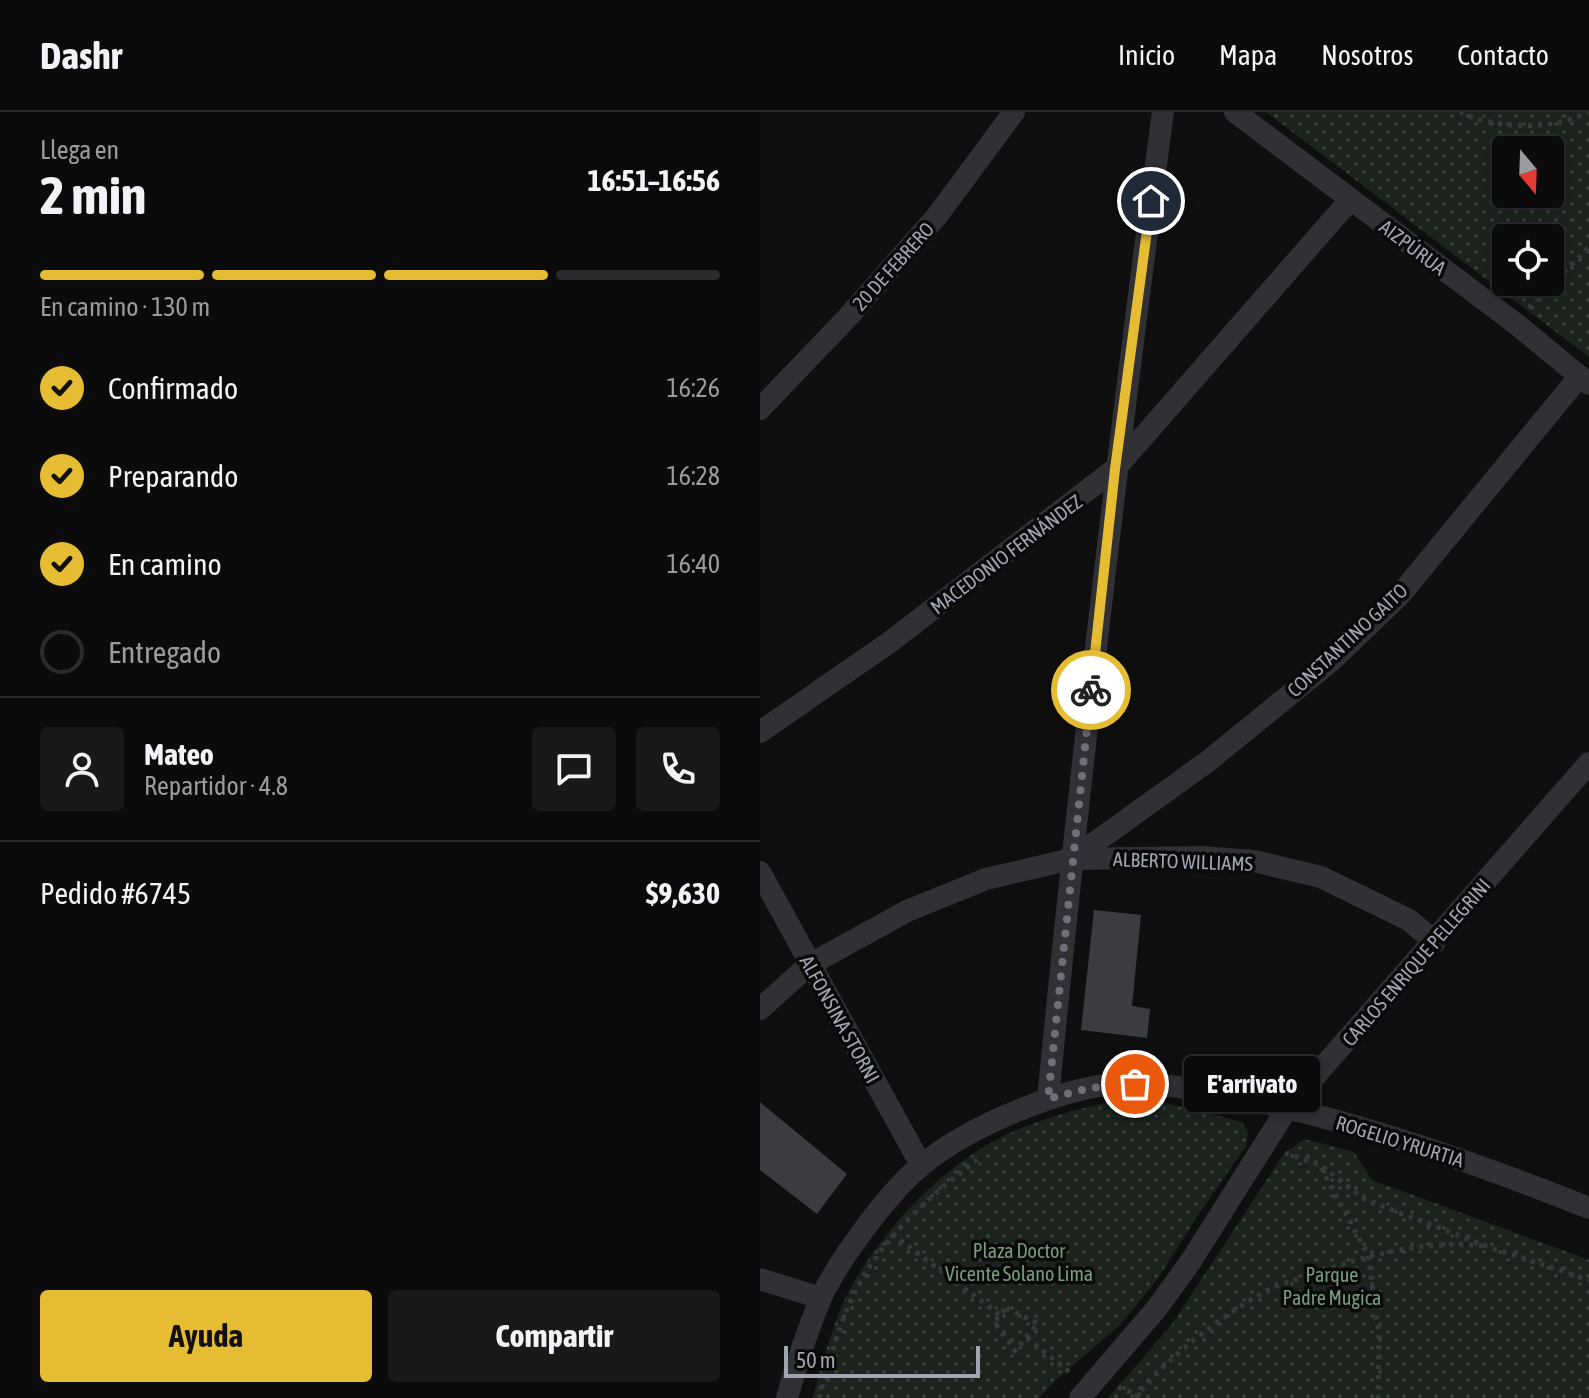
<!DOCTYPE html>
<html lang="es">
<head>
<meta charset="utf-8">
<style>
  body { margin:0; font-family:"Asap Condensed",sans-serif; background:#19191a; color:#f1f3f6; height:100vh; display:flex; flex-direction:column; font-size:30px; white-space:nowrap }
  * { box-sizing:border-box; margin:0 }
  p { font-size:26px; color:#9a9b9d }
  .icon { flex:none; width:44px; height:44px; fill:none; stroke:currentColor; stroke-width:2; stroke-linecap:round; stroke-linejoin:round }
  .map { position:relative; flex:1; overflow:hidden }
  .panel { display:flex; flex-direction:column; background:#0b0b0c; width:760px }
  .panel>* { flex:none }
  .needle { width:52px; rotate:161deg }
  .buttons { position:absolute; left:732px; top:24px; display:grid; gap:16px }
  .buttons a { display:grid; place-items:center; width:72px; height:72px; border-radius:8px; background:#0b0b0c; box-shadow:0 4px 12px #0003,0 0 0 2px #2b2b2d; font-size:40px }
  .scale { position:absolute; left:24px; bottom:20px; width:196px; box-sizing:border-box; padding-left:8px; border:4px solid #a1a4b1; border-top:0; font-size:22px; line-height:28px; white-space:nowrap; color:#a1a4b1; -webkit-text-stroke:6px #0a0a0b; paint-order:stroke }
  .pin { position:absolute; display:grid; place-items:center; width:68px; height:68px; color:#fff; margin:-34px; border:4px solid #fff; border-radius:50%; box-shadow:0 2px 8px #0007 }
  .courier { position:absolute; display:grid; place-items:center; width:80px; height:80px; margin:-40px; border:6px solid #e6bc32; border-radius:50%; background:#fff; color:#222; box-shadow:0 2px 10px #0007 }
  .bubble { position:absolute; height:56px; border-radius:8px; background:#0b0b0c; box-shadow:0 4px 12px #0003,0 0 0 2px #2b2b2d; font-size:26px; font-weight:700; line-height:56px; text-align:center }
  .head em { font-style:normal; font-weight:700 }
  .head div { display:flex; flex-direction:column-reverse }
  .head { display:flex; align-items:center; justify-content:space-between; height:136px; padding:0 40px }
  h1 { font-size:52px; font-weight:700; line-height:60px }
  .bar { display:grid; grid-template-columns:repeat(4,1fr); gap:12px 8px; align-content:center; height:96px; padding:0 40px }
  .bar i { height:10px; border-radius:6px; background:#2b2b2d }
  .bar .on { background:#e6bc32 }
  .bar p { grid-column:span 4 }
  .line { display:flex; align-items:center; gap:20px; padding:0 40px; border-top:2px solid #2b2b2d }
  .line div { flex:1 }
  .round { display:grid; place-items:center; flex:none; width:84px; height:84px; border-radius:8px; background:#19191a }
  ol { padding:0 40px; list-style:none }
  li { display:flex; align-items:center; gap:24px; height:88px }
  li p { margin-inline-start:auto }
  li .icon { padding:8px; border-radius:50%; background:#e6bc32; color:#111; stroke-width:4 }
  li:last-child { color:#9a9b9d }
  li i { width:44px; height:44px; border:4px solid #2b2b2d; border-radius:50% }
  .cta { display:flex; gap:16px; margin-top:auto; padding:16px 40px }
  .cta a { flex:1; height:92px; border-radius:8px; background:#e6bc32; color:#111; font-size:32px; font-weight:700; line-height:92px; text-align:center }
  .cta a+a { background:#19191a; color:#f1f3f6 }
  header { display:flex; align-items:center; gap:48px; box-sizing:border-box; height:112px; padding:0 40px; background:#0b0b0c; border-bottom:2px solid #2b2b2d }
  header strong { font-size:38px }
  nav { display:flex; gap:44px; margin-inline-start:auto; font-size:28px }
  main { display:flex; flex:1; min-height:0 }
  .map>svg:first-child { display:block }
  .park { fill:url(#park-dots); fill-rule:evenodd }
  .building { fill:#3b3c40 }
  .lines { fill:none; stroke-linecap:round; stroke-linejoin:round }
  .path { stroke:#37383c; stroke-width:5; stroke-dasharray:4 6; stroke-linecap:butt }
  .street { stroke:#313135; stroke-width:22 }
  .done { stroke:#6e7079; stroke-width:8; stroke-dasharray:0 14.4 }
  .route { stroke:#e6bc32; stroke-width:10 }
  .labels { text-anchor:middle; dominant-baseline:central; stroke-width:7; stroke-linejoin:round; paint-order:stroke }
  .street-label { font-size:20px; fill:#a1a4b1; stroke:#0a0a0b }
  .park-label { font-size:20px; fill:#799b7e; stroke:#0a0a0b }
</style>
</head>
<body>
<header>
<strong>Dashr</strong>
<nav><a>Inicio</a><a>Mapa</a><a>Nosotros</a><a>Contacto</a></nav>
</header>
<main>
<section class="panel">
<div class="head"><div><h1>2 min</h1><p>Llega en</p></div><em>16:51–16:56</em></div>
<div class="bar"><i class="on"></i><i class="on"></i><i class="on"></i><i></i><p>En camino · 130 m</p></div>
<ol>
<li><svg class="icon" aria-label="check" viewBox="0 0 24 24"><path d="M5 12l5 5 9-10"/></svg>Confirmado<p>16:26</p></li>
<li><svg class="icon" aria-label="check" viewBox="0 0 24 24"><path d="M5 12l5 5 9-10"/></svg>Preparando<p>16:28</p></li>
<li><svg class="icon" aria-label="check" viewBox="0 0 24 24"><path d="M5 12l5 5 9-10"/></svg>En camino<p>16:40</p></li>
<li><i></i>Entregado</li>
</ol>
<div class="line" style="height:144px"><a class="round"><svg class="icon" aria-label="person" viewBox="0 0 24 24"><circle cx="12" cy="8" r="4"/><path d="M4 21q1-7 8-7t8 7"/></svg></a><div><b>Mateo</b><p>Repartidor · 4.8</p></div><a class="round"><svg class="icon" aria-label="chat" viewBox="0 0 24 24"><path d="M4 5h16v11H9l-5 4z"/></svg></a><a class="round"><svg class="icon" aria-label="phone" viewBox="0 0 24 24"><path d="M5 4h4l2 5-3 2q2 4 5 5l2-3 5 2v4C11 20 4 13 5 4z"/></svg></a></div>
<div class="line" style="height:104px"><div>Pedido #6745</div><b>$9,630</b></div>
<div class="cta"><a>Ayuda</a><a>Compartir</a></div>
</section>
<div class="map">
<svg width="829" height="1286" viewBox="0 0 829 1286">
  <defs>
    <pattern id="park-dots" width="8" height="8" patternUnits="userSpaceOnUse" patternTransform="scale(2)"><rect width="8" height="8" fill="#1c231d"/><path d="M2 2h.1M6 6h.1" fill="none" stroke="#3a403b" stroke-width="1.8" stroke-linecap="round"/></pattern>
  </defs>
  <rect width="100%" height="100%" fill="#0f0f10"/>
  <path class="park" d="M506 0H829V245ZM790 38V82H746V38ZM790 126V170H746V126Z
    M346 991H405L482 1010 488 1020 486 1034 436 1106 399 1165 360 1213 297 1267 279 1286H53C62 1250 77 1196 97 1165 131 1110 179 1059 236 1028 270 1010 309 999 346 991Z
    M544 1027 594 1040 612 1068 829 1148V1286H348L412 1212 523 1043Z"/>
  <path class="building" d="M334 798 381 803 372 894 390 897 387 926 321 918Z
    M0 990 87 1062 57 1102 0 1058Z"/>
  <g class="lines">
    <path class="path" d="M700 0C731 17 797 19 827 0
      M769 196 829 135
      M525 1041 559 1052 608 1143 619 1223 618 1286
      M563 1055 604 1087 726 1134 829 1168
      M132 1122 240 1203
      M246 1196 278 1211 255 1239 234 1210Z
      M267 1226 313 1263
      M358 1275 387 1286
      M59 1286C71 1247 80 1204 101 1169 129 1119 177 1078 222 1044
      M375 1286C409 1244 455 1209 502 1181 517 1172 537 1168 553 1162 611 1142 664 1128 726 1134"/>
    <path class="street" d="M475 0 755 211 829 272
      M0 297 88 205 177 104 254 0
      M0 620 130 530 355 357 590 88
      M312 747 447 650 570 550 640 483 819 265
      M0 760 161 1053
      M0 897 49 853 147 799 226 767 312 747 441 745 494 749 561 765 649 808 675 830
      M288 987C320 657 359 328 403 0
      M0 1167 61 1186
      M27 1286C36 1253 47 1220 60 1188 77 1150 129 1079 162 1053 191 1029 227 1011 262 997 292 985 324 974 356 972 395 969 432 977 470 984 593 1007 713 1050 829 1096
      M320 1286 397 1196 431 1149 528 995 829 651"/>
  </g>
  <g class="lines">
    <path class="done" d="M331 578 288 987 329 976 375 972"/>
    <path class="route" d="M331 578 355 357 391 89"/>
  </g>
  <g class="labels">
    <g class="street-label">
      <text transform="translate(653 135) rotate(37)">AIZPÚRUA</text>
      <text transform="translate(133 154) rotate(-48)">20 DE FEBRERO</text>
      <text transform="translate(246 442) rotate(-37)">MACEDONIO FERNÁNDEZ</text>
      <text transform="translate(587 528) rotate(-43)">CONSTANTINO GAITO</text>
      <text transform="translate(423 749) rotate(2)">ALBERTO WILLIAMS</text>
      <text transform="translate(656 850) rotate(-49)">CARLOS ENRIQUE PELLEGRINI</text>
      <text transform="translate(80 907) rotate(61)">ALFONSINA STORNI</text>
      <text transform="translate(640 1029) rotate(17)">ROGELIO YRURTIA</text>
    </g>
    <g class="park-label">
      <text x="259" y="1138">Plaza Doctor<tspan x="259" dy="23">Vicente Solano Lima</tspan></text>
      <text x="572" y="1162">Parque<tspan x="572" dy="23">Padre Mugica</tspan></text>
    </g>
  </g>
</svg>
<div class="buttons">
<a><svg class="needle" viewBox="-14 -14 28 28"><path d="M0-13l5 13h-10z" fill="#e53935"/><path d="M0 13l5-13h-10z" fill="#9a9b9d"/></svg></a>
<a><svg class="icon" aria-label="locate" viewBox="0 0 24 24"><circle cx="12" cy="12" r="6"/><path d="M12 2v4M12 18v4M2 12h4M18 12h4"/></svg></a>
</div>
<div class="scale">50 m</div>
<div class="pin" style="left:375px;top:972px;background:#ea580c"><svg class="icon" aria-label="bag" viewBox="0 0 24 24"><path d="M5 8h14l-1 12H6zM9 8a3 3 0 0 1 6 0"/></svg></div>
<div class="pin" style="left:391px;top:89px;background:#1f2937"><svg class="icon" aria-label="home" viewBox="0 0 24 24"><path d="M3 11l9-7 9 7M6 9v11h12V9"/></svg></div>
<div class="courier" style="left:331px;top:578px"><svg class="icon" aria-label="bike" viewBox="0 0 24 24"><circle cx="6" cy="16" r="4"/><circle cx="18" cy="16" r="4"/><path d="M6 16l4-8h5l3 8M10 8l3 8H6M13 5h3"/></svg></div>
<div class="bubble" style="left:424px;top:944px;width:136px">E'arrivato</div>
</div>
</main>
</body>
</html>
